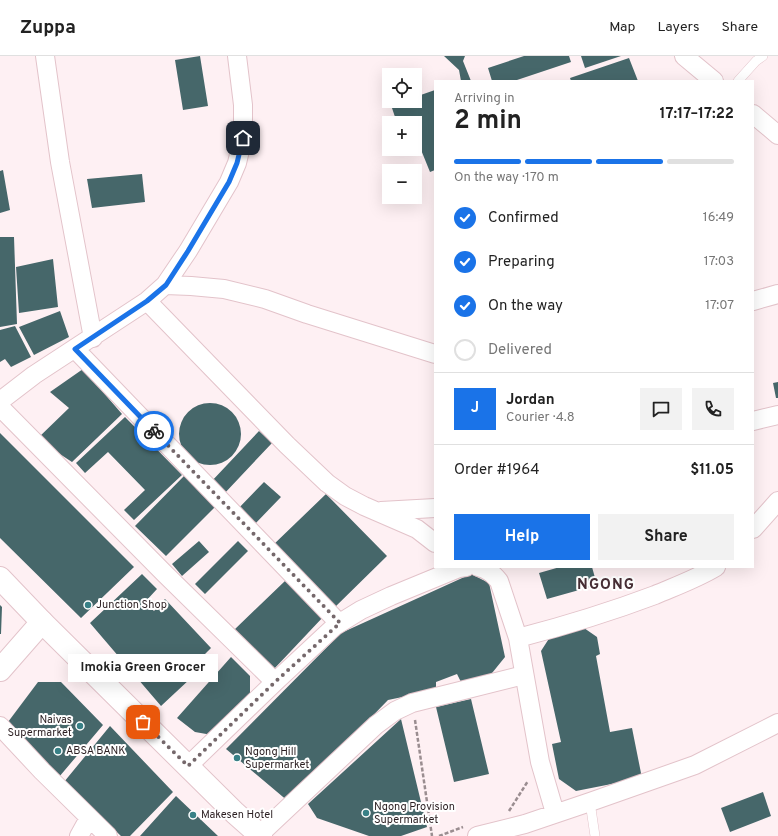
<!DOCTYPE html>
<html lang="en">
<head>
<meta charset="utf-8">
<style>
  body { margin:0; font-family:Overpass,sans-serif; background:#f2f2f2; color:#222; height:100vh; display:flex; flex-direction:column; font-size:15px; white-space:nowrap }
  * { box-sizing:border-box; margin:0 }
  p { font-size:13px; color:#767676 }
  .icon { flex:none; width:22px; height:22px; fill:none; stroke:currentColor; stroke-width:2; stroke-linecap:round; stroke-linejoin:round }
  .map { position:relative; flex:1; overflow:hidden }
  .side { position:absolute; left:434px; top:24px; width:320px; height:488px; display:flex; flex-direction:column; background:#fff; border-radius:0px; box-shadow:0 4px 16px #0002 }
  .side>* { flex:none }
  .controls { position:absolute; left:382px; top:12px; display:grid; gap:8px }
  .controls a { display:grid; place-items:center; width:40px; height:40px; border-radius:0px; background:#fff; box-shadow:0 4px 16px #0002; font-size:20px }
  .pin { position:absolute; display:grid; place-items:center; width:34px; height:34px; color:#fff; margin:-17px; border-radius:8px; box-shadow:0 2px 6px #0006 }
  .courier { position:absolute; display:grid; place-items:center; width:40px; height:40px; margin:-20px; border:3px solid #1a73e8; border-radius:50%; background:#fff; color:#222; box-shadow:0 1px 5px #0007 }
  .bubble { position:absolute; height:28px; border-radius:0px; background:#fff; box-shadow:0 4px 16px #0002; font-size:13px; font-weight:700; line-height:28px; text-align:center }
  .headline em { font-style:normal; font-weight:700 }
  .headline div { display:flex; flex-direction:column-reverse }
  .headline { display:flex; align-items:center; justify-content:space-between; height:68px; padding:0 20px }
  h1 { font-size:26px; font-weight:700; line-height:30px }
  .bar { display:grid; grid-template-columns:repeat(4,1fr); gap:6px 4px; align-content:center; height:48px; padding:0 20px }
  .bar i { height:5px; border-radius:3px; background:#e0e0e0 }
  .bar .on { background:#1a73e8 }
  .bar p { grid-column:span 4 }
  .line { display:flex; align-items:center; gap:10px; padding:0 20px; border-top:1px solid #e0e0e0 }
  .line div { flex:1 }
  .round { display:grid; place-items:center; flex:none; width:42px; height:42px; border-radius:0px; background:#f2f2f2 }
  ol { padding:0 20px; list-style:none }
  li { display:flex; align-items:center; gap:12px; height:44px }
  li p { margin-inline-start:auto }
  li .icon { padding:4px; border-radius:50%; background:#1a73e8; color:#fff; stroke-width:4 }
  li:last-child { color:#767676 }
  li i { width:22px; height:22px; border:2px solid #e0e0e0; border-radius:50% }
  .primary-button { display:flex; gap:8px; margin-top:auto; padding:8px 20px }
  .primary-button a { flex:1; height:46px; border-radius:0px; background:#1a73e8; color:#fff; font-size:16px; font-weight:700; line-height:46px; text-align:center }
  .primary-button a+a { background:#f2f2f2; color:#222 }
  header { display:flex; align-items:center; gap:24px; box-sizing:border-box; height:56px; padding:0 20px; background:#fff; border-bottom:1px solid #e0e0e0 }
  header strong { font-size:19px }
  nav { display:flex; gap:22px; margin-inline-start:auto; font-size:14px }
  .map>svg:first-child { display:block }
  .building { fill:#46676a }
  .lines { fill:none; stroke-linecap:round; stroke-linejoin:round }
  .service-casing { stroke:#e3c3ca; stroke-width:10 }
  .minor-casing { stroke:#e3c3ca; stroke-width:20 }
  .tertiary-casing { stroke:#e3c3ca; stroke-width:24 }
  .secondary-casing { stroke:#e3c3ca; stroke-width:24 }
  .path { stroke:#9a8d90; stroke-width:2.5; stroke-dasharray:4 2; stroke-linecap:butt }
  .service { stroke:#fff; stroke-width:9 }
  .minor { stroke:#fff; stroke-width:18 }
  .tertiary { stroke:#fff; stroke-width:22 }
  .secondary { stroke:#fff; stroke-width:22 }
  .done { stroke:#75686b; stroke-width:4; stroke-dasharray:0 7.2 }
  .route { stroke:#1a73e8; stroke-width:5 }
  .poi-dot { fill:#388086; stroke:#fff; stroke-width:1.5 }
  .labels { text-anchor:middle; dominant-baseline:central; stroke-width:4; stroke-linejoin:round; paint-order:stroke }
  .poi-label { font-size:11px; fill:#2b1f22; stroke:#fff; text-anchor:start }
  .district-label { font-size:15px; font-weight:bold; letter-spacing:1px; fill:#472e35; stroke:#fff }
</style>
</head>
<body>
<header>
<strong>Zuppa</strong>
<nav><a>Map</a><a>Layers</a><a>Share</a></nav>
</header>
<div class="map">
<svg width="778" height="780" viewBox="0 0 778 780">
  <rect width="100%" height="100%" fill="#fef0f3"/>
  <path class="building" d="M200 0 208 50 183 54 175 4Z
    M444 0H465L463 5 471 25H461L459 14Z
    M524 0H569L571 6 514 25H492L488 12Z
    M581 0H621L585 12Z
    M629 2 638 25H571L570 22Z
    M435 34V114L430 116 415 79V67H397L391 49 403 45H415V41Z
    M3 114 10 154 0 157V115Z
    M142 118 145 146 92 152 87 123Z
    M0 181H14L17 268 0 271Z
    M53 203 58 251 19 257 16 211Z
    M60 255 69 281 34 299 19 271Z
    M15 270 31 301 11 311 5 303 0 306V274Z
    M83 313 122 358 72 406 37 383 69 352 50 336Z
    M778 326V342H776L773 327Z
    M179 378a31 31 0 1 1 62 0a31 31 0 1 1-62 0Z
    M125 361 182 419 134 464 124 454 145 434 108 396 85 417 76 407Z
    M259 375 272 387 223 439 210 427Z
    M0 377 134 511 81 562 0 482Z
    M184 420 216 450 166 500 135 470Z
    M264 426 281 441 252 471 235 456Z
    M326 438 387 500 332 554 271 491Z
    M199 485 209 496 182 520 172 508Z
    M238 485 248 495 205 538 195 528Z
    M560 511H592L597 529 547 543 539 517Z
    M142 518 157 533 145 546 154 555 165 543 211 592 199 604 205 609 161 650 90 567Z
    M471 518 489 527 505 601 488 622 463 630 457 618 436 626V634L388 644 289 746 226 693 341 577Z
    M285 525 324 560 274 613 234 574Z
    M0 549 2 551 1 578H0Z
    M584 572 597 581 600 598 596 600 610 676 632 672 642 722 576 735 559 723 552 688 561 686 541 595 550 581Z
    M231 601 250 620V639L212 679 195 676 177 662Z
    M38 626H61L103 669 59 721 8 666Z
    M471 643 489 718 454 726 436 651Z
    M401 663 427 771 401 780H369L317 762 308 748Z
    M110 670 173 736 130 780H121L64 726Z
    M763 736 771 760 730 776 721 752Z
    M176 740 218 780H140Z"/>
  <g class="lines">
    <defs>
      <path id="service" d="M738 25 756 5 763 0
        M590 746 595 780"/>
      <path id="minor" d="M45 0 60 106 93 282
        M684 0 714 25
        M753 58 778 79
        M165 229 191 230 224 233 265 243 307 258 435 298
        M147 245 287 389 327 427 345 440 364 450 417 473 435 487
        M753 245 778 238
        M75 293 339 567
        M0 345 34 319 147 245 165 229 188 195 229 126 237 107 243 82V49L237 0
        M0 351 165 518 275 626
        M753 365 778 359
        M381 455 435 452
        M753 473 778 445
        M478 511C488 513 493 518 499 525L518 582 540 706 555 757
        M518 582C564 570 610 556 655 539 676 530 696 523 716 511
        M0 670 42 715 108 780
        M188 710 275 626 335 570 361 554 391 540 459 512 466 511
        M259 779 376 669 395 655 412 647 524 619
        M79 780 89 762
        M477 780 525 768 590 746 695 709 778 667"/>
      <path id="tertiary" d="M42 566 235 757 261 780"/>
      <path id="secondary" d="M0 522 42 566 0 614"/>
    </defs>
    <use href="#service" class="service-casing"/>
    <use href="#minor" class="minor-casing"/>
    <use href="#tertiary" class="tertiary-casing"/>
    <use href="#secondary" class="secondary-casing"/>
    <path class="path" d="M415 664 432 780
      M509 755 528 725
      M439 780 463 771"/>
    <use href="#service" class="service"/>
    <use href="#minor" class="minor"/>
    <use href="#tertiary" class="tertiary"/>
    <use href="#secondary" class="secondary"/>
  </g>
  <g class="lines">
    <path class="done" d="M143 666 188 710 275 626 340 567 154 375"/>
    <path class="route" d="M154 375 75 293 147 245 166 229 188 195 229 126 237 107 243 82"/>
  </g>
  <g class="poi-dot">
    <circle cx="88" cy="549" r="4"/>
    <circle cx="80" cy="670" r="4"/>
    <circle cx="58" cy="695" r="4"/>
    <circle cx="237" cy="702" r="4"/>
    <circle cx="366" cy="757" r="4"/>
    <circle cx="193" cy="759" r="4"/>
  </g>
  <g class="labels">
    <g class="poi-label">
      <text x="96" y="549">Junction Shop</text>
      <text x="72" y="664" text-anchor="end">Naivas<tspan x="72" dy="13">Supermarket</tspan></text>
      <text x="66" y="695">ABSA BANK</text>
      <text x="245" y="696">Ngong Hill<tspan x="245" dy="13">Supermarket</tspan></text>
      <text x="374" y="751">Ngong Provision<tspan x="374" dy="13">Supermarket</tspan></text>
      <text x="201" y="759">Makesen Hotel</text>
    </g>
    <g class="district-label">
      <text x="606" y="529">NGONG</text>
    </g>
  </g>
</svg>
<div class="controls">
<a><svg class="icon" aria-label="locate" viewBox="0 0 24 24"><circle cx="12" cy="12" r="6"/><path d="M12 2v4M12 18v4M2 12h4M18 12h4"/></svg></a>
<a>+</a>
<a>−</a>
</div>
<div class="pin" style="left:143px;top:666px;background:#ea580c"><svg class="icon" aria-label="bag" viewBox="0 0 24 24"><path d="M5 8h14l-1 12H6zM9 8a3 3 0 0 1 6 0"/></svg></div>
<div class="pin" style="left:243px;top:82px;background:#1f2937"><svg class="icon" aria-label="home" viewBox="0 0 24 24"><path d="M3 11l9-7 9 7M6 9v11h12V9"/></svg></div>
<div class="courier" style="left:154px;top:375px"><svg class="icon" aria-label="bike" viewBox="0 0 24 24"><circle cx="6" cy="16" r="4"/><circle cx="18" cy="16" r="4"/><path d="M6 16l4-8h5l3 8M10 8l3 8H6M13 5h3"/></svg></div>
<div class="bubble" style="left:68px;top:598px;width:150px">Imokia Green Grocer</div>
<section class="side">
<div class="headline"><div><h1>2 min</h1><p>Arriving in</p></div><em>17:17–17:22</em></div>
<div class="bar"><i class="on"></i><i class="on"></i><i class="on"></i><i></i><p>On the way · 170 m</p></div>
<ol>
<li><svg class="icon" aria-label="check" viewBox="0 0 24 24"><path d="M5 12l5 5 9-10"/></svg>Confirmed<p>16:49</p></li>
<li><svg class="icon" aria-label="check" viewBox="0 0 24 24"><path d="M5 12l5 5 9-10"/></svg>Preparing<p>17:03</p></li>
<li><svg class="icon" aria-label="check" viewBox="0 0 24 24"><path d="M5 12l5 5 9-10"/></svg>On the way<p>17:07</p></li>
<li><i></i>Delivered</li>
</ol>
<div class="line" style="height:72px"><b class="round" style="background:#1a73e8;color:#fff">J</b><div><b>Jordan</b><p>Courier · 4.8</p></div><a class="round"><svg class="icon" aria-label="chat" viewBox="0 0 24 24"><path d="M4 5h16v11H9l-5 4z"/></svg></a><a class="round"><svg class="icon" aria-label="phone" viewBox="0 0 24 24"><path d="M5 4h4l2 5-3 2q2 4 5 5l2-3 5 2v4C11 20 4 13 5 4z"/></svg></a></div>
<div class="line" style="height:52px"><div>Order #1964</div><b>$11.05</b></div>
<div class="primary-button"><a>Help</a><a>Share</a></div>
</section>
</div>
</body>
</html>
